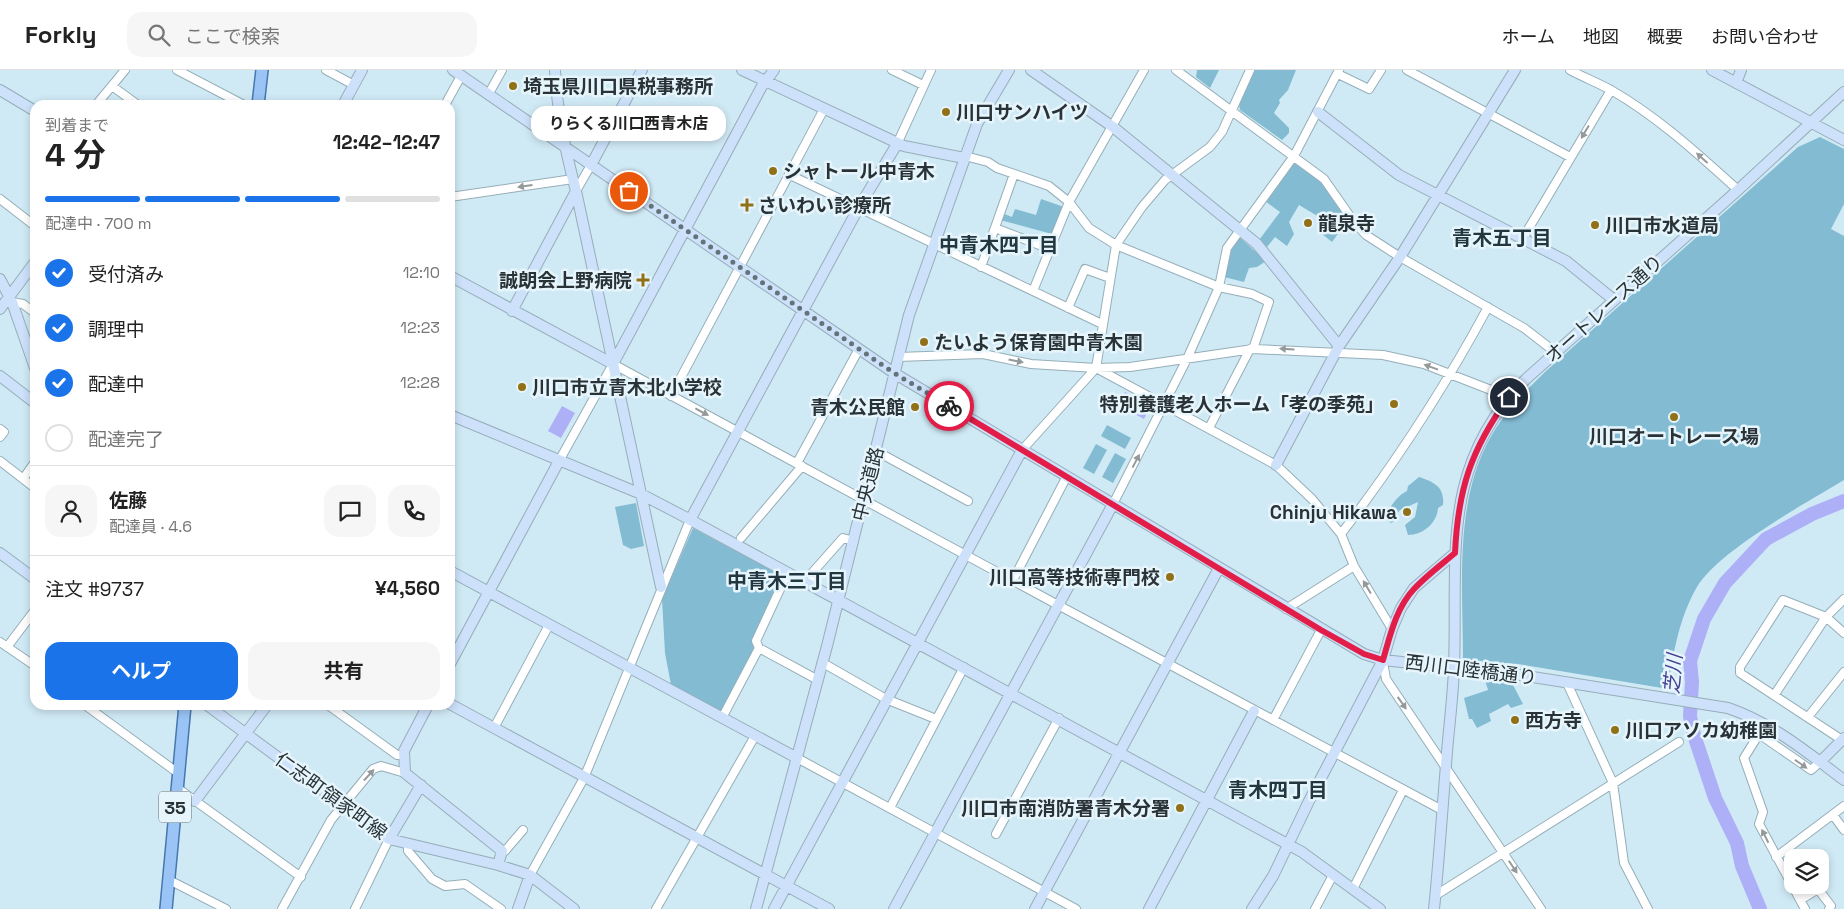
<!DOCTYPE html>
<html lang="ja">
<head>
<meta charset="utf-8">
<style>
  body { margin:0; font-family:"Space Grotesk","Noto Sans JP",sans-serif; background:#f6f6f6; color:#222; height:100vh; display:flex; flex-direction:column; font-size:19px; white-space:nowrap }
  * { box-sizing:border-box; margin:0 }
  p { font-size:16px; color:#767676 }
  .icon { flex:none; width:28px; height:28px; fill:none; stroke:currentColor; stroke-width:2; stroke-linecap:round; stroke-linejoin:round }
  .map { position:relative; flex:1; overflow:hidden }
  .sheet { position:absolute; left:30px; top:30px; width:425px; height:610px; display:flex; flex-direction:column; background:#fff; border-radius:15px; box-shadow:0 2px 8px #0003 }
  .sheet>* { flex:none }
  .fabs { position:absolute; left:1784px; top:779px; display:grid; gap:10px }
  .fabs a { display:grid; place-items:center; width:45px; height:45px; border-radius:10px; background:#fff; box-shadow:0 2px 8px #0003; font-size:25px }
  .pin { position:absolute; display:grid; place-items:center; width:42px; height:42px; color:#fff; margin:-21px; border:2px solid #fff; border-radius:50%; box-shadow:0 1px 5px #0007 }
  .courier { position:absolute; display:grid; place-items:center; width:50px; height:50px; margin:-25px; border:4px solid #e11d48; border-radius:50%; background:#fff; color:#222; box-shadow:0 1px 6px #0007 }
  .bubble { position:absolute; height:35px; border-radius:15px; background:#fff; box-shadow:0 2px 8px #0003; font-size:16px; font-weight:700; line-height:35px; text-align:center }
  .overview em { font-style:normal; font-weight:700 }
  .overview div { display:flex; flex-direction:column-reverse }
  .overview { display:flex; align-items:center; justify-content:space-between; height:85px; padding:0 15px }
  h1 { font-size:32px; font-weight:700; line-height:38px }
  .bar { display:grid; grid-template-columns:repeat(4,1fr); gap:8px 5px; align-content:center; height:60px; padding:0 15px }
  .bar i { height:6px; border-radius:4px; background:#e0e0e0 }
  .bar .selected { background:#1a73e8 }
  .bar p { grid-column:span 4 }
  .line { display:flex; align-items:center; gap:12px; padding:0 15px; border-top:1px solid #e0e0e0 }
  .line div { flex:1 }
  .round { display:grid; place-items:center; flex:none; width:52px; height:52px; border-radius:15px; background:#f6f6f6 }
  ol { padding:0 15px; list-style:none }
  li { display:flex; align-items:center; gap:15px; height:55px }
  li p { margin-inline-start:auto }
  li .icon { padding:5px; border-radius:50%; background:#1a73e8; color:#fff; stroke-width:4 }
  li:last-child { color:#767676 }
  li i { width:28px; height:28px; border:2px solid #e0e0e0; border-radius:50% }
  .action { display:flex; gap:10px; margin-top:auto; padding:10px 15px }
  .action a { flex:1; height:58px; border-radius:15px; background:#1a73e8; color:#fff; font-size:20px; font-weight:700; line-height:58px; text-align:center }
  .action a+a { background:#f6f6f6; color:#222 }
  header { display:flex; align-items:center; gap:30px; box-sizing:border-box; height:70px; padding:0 25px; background:#fff; border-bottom:1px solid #e0e0e0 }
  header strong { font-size:24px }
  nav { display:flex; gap:28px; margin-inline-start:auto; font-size:18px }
  .search { width:350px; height:45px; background:#f6f6f6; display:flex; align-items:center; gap:12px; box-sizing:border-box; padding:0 18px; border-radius:15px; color:#767676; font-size:19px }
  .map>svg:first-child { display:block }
  .green { fill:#83bbd3 }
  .water { fill:#adb0f6 }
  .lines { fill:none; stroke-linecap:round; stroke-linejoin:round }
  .river { stroke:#adb0f6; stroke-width:14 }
  .street-casing { stroke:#95aeb8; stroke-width:10 }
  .secondary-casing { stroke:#95aeb8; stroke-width:12 }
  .primary-casing { stroke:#4777af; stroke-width:14 }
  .street { stroke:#fff; stroke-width:8 }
  .secondary { stroke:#cde1fa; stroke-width:10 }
  .primary { stroke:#9ac4f5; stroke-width:11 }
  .oneway { fill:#94999b }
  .done { stroke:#63737a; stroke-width:5; stroke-dasharray:0 9 }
  .route { stroke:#e11d48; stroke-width:6 }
  .poi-dot { fill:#917117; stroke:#e6f5fc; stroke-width:2 }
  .labels { text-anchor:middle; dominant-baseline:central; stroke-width:5; stroke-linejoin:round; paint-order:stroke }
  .shield { fill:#e6f5fc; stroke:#626d72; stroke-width:1 }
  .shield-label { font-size:18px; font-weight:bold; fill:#293337 }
  .poi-label { font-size:19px; font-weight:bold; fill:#293337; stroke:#e6f5fc; text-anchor:start }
  .street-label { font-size:19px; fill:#293337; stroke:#e6f5fc }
  .neighbourhood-label { font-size:20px; font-weight:bold; fill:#223740; stroke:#e6f5fc }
  .water-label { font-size:20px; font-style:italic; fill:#454191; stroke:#e6f5fc }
</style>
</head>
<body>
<header>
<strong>Forkly</strong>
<div class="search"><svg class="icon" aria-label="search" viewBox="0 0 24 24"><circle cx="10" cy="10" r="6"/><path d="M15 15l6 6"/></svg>ここで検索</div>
<nav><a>ホーム</a><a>地図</a><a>概要</a><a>お問い合わせ</a></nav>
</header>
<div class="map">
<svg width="1844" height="839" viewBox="0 0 1844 839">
  <rect width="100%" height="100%" fill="#d0eaf5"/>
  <path class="green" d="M1197 0H1219L1210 18 1196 7Z
    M1255 0H1296L1288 20 1279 30 1280 33 1274 43 1289 58V63L1282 70 1240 40 1239 35Z
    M1820 67 1844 79V134L1831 159 1844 166V410C1806 433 1718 481 1697 517 1679 548 1673 584 1668 619L1518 594 1463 590C1463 522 1455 445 1483 382 1497 350 1521 325 1546 301L1798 77Z
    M1294 93 1323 113 1348 150 1332 172 1322 164 1329 153 1299 135 1289 152 1294 164 1287 176 1275 167 1267 177 1259 170 1280 142 1265 131Z
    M1041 129 1064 137 1052 164 1000 150 1002 143 1012 147 1015 139 1036 145Z
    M1238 166 1266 191 1257 197 1249 198 1244 212 1224 207 1231 176Z
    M1107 355 1131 368 1125 379 1101 366Z
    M1096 374 1107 380 1094 404 1083 398Z
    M1115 383 1126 389 1113 413 1102 407Z
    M1419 407C1434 412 1445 417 1443 435L1438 438C1437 453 1423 465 1408 465L1405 455 1415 447 1418 432 1400 440 1395 446 1396 450 1391 453 1385 449 1384 444C1393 436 1395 427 1407 421L1408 416Z
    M636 433 644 476 631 479 623 475 615 437Z
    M693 458 781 505 783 509 752 571 754 579 723 640 719 643 671 615 665 583 662 529Z
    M1485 610 1512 613 1523 634 1511 638 1508 634 1489 644 1491 651 1477 658 1472 649H1469L1464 628 1488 620Z"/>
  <path class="water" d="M1125 322 1151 335 1144 349 1118 335Z
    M562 336 575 343 561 368 548 361Z"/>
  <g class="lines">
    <path class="river" d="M1760 839 1742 796 1737 773 1715 728 1693 662 1690 646 1692 612 1690 591 1704 549 1725 513 1766 469 1812 444 1844 431"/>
    <defs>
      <path id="street" d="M177 0 244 35
        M326 0 354 15
        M892 0 923 15
        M1176 0 1324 109 1352 149 1366 165 1400 187 1524 258 1555 282
        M1407 0 1570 87
        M1570 0C1583 7 1598 13 1611 20 1658 47 1698 84 1738 120
        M1338 4 1369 19 1381 0
        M112 16 138 35
        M488 25 502 0
        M96 35 125 0
        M445 35 461 6
        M897 74 931 0
        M965 86 988 92 997 98 1049 116 1069 132 1089 158 1116 175 1219 217 1252 224 1269 232 1253 279
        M790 105 1102 254
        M576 121 591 95
        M450 127 573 109
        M0 129 35 156
        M995 158 1050 179
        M1523 168 1611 20
        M981 197 1014 104
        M1033 221 1069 132 1144 0
        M12 232 23 234 35 243
        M1068 238 1085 199 1110 208
        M898 287 983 284 1031 294 1096 298 1130 297 1253 279 1383 285 1424 294 1509 327
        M1098 299 1276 395 1312 429 1341 464 1354 496 1392 559
        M671 326 824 39
        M1209 358 1250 279
        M0 359 4 362 0 367
        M1022 380 1096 298 1116 175 1142 137 1165 110 1210 77 1222 62 1250 0
        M876 381 968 431
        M0 391 35 418
        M559 391 613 294 1058 535 1442 740
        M797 393 859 279
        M23 409 35 392
        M1113 434 1187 289 1219 217 1227 178 1294 86 1339 0
        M1341 464C1396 392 1445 317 1488 237
        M741 468 802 396
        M1013 510 1067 406
        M811 515 812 503 843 468 854 471
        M1286 539 1354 496
        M0 572 35 596
        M7 577 35 540
        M759 578 818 610
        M1383 592 1386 609 1541 839
        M823 593 886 629 936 649
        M1567 613 1613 713 1624 793 1648 839
        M1775 624 1826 547 1844 529
        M85 635 178 703
        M328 635 397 685H404
        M1808 647 1844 602
        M722 648 759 578 756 571 788 502
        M1273 650 1321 560
        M494 658 549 555
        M1842 670 1740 603V597L1783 530 1826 547 1844 563
        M797 688 1076 839
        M176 717 301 807
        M890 738 964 597
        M1833 745 1844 760
        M996 764 1059 648
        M408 775V781L432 809 445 816 465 814 501 839
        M502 781H505L523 760
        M1776 787 1844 736
        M530 805 584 708 690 450
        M169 810 226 839
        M1353 819 1403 720
        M1436 825 1679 672
        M1800 830 1818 819 1831 836 1829 839
        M282 839 331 750 373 699 381 696 405 703
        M355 839 389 769
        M656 839 755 666
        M1315 839 1333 805
        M1805 839 1759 754 1763 742 1744 688 1759 664 1811 700 1820 692"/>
      <path id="secondary" d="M453 0 894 303 1364 584 1383 590 1514 604 1728 638C1772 653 1807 682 1844 710
        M555 0C557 42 565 80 576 121L661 517
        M742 0 904 76 964 88
        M1031 0 1113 57 1257 174 1339 276
        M1712 0 1844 70
        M1736 13 1741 0
        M0 20 35 41
        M343 35 362 0
        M1318 42 1399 105 1566 191 1614 230
        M591 95 642 0
        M450 206 613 294 762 16 774 0
        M0 209 12 232 35 298
        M0 239 35 192
        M512 241 576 121
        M0 306 35 333
        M450 345 641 424 685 447 1302 782 1380 839
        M1276 395 1339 276 1400 187 1515 0
        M690 450 859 137 897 74
        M0 483 35 509
        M450 501 797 688
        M450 594 559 391
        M450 634 829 839
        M207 635 389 769 498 795 530 805 574 839
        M428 635 404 681 405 703 502 781 498 795
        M1820 692 1844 668
        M195 731 267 635
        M389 769 421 715
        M518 839 530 805
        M756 839 827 576 909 245 977 54 1009 0
        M774 839 1022 380
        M894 839 1113 434
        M1035 839 1219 498
        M1149 839 1254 641
        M1252 839 1273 806 1309 731 1383 590 1392 559 1401 538 1414 518 1455 483
        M1434 839C1439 791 1442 743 1446 695 1448 663 1453 630 1454 597 1458 486 1439 396 1526 309L1738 120 1844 22"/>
      <path id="primary" d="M258 35 262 0
        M166 839 185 635"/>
    </defs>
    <use href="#street" class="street-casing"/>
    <use href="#secondary" class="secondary-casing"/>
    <use href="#primary" class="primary-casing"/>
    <use href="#street" class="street"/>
    <use href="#secondary" class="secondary"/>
    <use href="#primary" class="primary"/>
  </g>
  <defs><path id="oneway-solid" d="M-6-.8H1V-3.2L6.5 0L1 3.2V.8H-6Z" transform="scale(1.25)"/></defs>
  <g class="oneway">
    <use href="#oneway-solid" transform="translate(1585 62) rotate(121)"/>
    <use href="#oneway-solid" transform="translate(1702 88) rotate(-138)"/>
    <use href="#oneway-solid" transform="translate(525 116) rotate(172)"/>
    <use href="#oneway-solid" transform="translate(1287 279) rotate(-177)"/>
    <use href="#oneway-solid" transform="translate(1016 291) rotate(11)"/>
    <use href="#oneway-solid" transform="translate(1431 297) rotate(-160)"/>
    <use href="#oneway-solid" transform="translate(702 342) rotate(28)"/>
    <use href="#oneway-solid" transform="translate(1136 391) rotate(-62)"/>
    <use href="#oneway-solid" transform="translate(1367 517) rotate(-121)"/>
    <use href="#oneway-solid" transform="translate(1402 633) rotate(55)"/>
    <use href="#oneway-solid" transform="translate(1801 694) rotate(35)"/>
    <use href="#oneway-solid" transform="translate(369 705) rotate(-47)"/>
    <use href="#oneway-solid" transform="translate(1765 766) rotate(-117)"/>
    <use href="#oneway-solid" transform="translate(1513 797) rotate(56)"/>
  </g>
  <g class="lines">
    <path class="done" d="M629 121 894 303 949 336"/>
    <path class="route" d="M949 336 1321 560 1364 584 1383 590C1390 566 1396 538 1414 519 1426 506 1442 494 1455 483 1458 419 1471 379 1509 327"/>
  </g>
  <g class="poi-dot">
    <circle cx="513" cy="16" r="5"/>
    <circle cx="946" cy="42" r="5"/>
    <circle cx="773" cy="101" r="5"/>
    <path d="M744.5 127.5h5v5h5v5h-5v5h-5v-5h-5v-5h5z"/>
    <circle cx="1308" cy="153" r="5"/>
    <circle cx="1595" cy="155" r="5"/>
    <path d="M640.5 202.5h5v5h5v5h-5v5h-5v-5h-5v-5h5z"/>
    <circle cx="924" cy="272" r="5"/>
    <circle cx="522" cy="317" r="5"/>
    <circle cx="1394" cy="334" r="5"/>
    <circle cx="915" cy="337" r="5"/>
    <circle cx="1674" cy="347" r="5"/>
    <circle cx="1407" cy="442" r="5"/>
    <circle cx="1170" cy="507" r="5"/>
    <circle cx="1515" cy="650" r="5"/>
    <circle cx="1615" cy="660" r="5"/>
    <circle cx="1180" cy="738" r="5"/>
  </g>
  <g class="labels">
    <rect class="shield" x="159" y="721.5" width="32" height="31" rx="4"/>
    <g class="shield-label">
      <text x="175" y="737">35</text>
    </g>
    <g class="poi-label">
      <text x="523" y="16">埼玉県川口県税事務所</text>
      <text x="956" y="42">川口サンハイツ</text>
      <text x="783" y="101">シャトール中青木</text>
      <text x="758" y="135">さいわい診療所</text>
      <text x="1318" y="153">龍泉寺</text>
      <text x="1605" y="155">川口市水道局</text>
      <text x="632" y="210" text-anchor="end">誠朗会上野病院</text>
      <text x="934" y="272">たいよう保育園中青木園</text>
      <text x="532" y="317">川口市立青木北小学校</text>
      <text x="1384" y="334" text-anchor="end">特別養護老人ホーム「孝の季苑」</text>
      <text x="905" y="337" text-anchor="end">青木公民館</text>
      <text x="1674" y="366" text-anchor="middle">川口オートレース場</text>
      <text x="1397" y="442" text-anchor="end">Chinju Hikawa</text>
      <text x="1160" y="507" text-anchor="end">川口高等技術専門校</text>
      <text x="1525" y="650">西方寺</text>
      <text x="1625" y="660">川口アソカ幼稚園</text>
      <text x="1170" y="738" text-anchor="end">川口市南消防署青木分署</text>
    </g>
    <g class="street-label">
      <text transform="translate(1604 239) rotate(-42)">オートレース通り</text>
      <text transform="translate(868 414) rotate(-76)">中央道路</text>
      <text transform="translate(1471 600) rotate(7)">西川口陸橋通り</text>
      <text transform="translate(331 726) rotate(36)">仁志町領家町線</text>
    </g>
    <g class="neighbourhood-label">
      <text x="1502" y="168">青木五丁目</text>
      <text x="999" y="175">中青木四丁目</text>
      <text x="787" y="511">中青木三丁目</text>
      <text x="1278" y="720">青木四丁目</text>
    </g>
    <g class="water-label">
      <text transform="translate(1673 604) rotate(-85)">芝川</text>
    </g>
  </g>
</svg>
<div class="fabs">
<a><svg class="icon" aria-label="layers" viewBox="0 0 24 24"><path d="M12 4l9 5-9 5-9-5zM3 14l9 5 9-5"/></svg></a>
</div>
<div class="pin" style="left:629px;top:121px;background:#ea580c"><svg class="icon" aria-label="bag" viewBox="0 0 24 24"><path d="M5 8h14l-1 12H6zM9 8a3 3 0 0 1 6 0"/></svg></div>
<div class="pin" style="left:1509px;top:327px;background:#1f2937"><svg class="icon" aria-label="home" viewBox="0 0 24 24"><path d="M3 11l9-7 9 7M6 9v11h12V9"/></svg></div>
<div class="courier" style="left:949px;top:336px"><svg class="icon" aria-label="bike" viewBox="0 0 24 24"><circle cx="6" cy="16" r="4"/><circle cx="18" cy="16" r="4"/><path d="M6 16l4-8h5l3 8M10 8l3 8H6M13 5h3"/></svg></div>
<div class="bubble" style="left:531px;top:36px;width:195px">りらくる川口西青木店</div>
<section class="sheet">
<div class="overview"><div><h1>4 分</h1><p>到着まで</p></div><em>12:42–12:47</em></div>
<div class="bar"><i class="selected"></i><i class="selected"></i><i class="selected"></i><i></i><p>配達中 · 700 m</p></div>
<ol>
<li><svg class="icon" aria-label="check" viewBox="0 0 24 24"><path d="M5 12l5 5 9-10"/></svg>受付済み<p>12:10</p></li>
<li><svg class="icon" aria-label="check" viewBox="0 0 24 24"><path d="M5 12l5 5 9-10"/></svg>調理中<p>12:23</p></li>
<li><svg class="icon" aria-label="check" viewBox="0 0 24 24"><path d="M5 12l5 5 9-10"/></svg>配達中<p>12:28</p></li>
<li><i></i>配達完了</li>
</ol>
<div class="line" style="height:90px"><a class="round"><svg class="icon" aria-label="person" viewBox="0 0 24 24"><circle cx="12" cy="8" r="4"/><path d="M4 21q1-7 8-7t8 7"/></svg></a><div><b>佐藤</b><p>配達員 · 4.6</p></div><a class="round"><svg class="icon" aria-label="chat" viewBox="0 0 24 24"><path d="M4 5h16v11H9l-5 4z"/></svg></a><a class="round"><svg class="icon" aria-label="phone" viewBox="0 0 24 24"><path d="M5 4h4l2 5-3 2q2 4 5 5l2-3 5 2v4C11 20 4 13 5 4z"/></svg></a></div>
<div class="line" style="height:65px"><div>注文 #9737</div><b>¥4,560</b></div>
<div class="action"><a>ヘルプ</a><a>共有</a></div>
</section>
</div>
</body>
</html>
